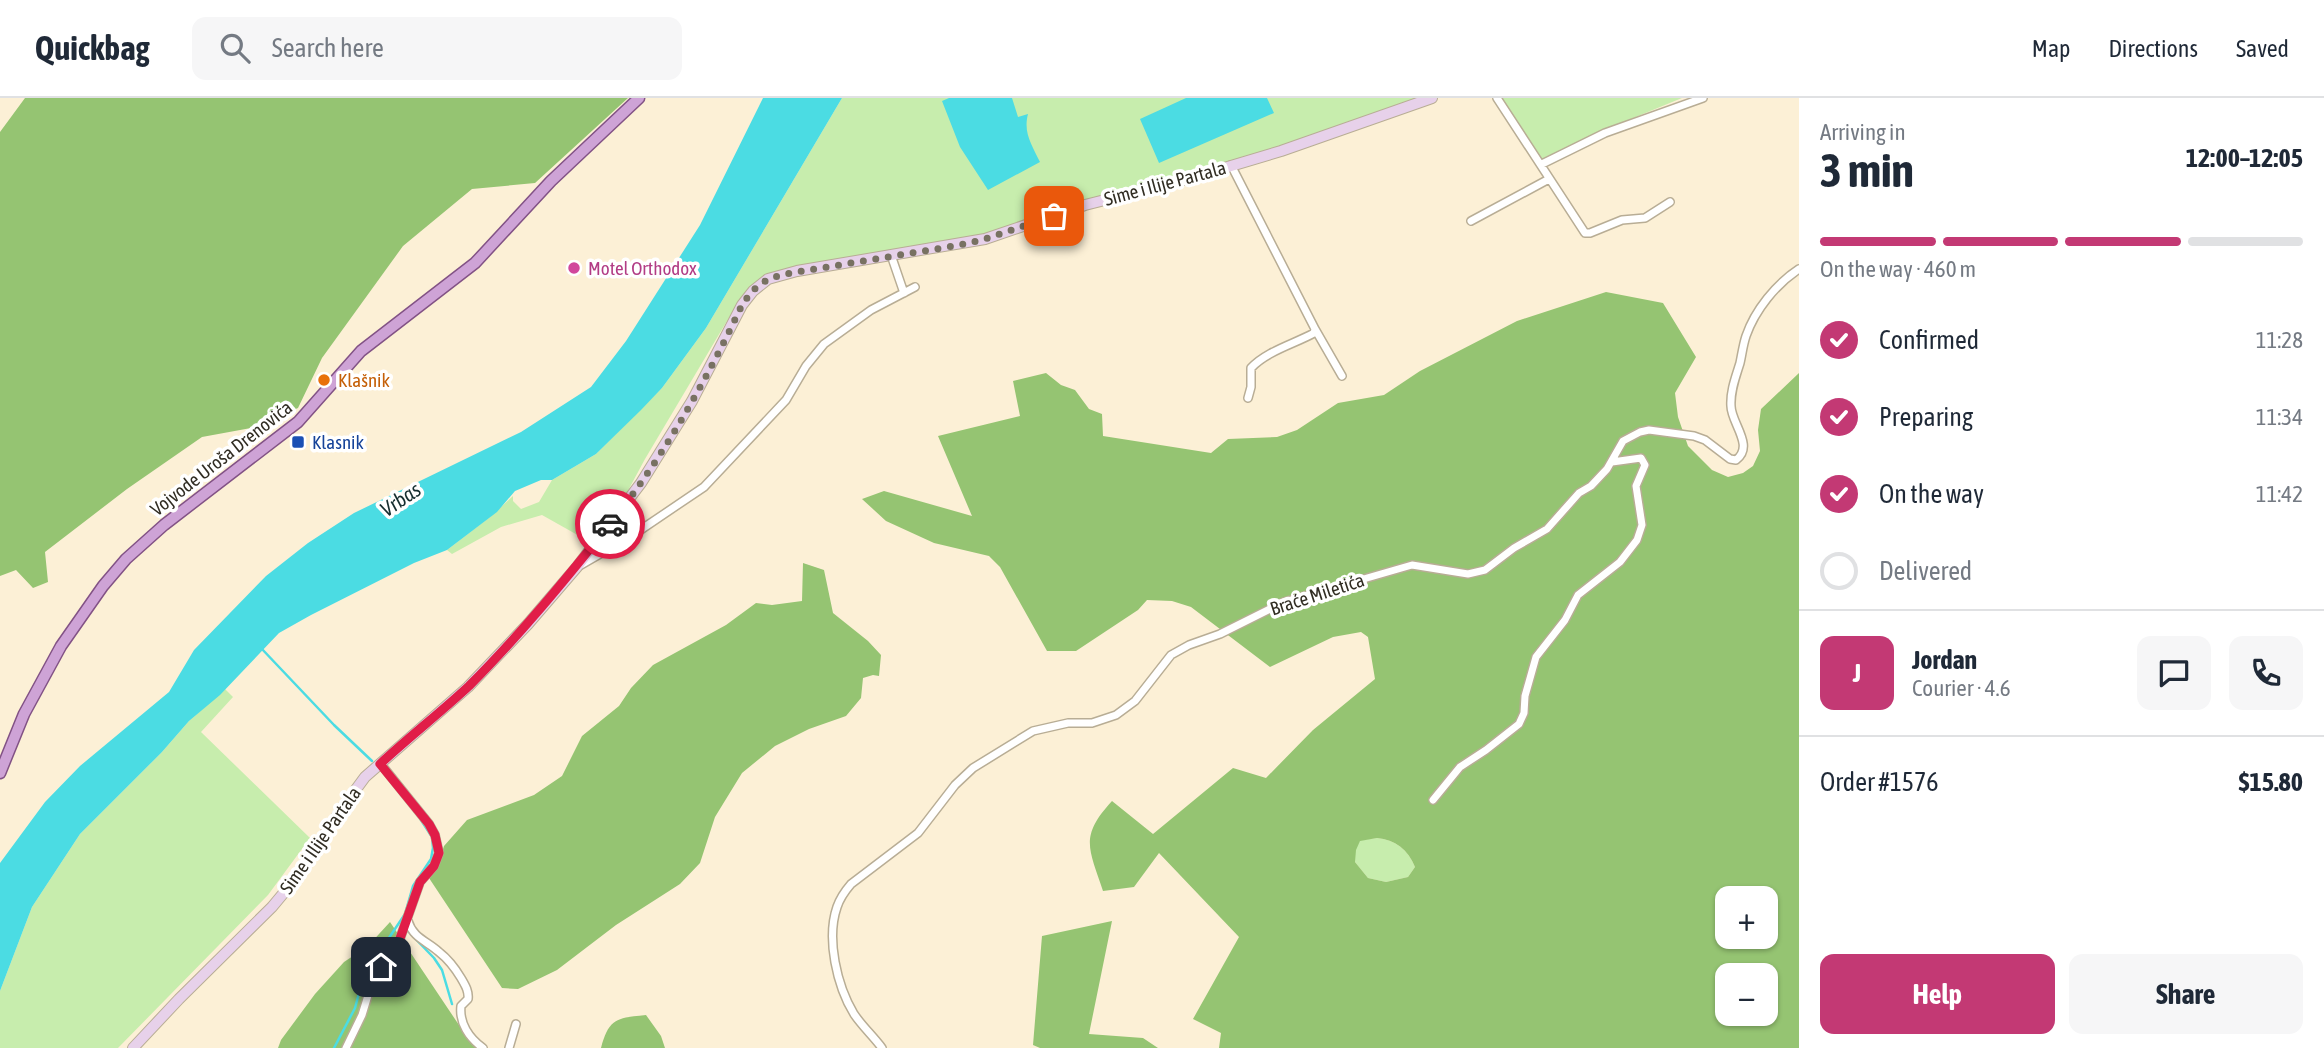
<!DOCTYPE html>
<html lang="en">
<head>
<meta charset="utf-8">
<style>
  body { margin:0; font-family:"Asap Condensed",sans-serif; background:#f6f6f7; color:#1f2937; height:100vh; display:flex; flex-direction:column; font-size:26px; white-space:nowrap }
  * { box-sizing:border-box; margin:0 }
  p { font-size:23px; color:#747a83 }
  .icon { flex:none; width:38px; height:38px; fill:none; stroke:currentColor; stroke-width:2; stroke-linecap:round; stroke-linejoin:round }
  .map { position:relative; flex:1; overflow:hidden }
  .sheet { display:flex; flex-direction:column; background:#fff; width:525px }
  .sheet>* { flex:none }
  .fabs { position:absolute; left:1715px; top:788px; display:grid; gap:14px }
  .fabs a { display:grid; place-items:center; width:63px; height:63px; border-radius:14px; background:#fff; box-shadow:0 2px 5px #0004; font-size:35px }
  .pin { position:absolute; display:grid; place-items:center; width:60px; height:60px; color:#fff; margin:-30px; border-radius:14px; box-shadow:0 4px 10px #0006 }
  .courier { position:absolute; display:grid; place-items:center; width:70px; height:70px; margin:-35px; border:5px solid #e11d48; border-radius:50%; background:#fff; color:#222; box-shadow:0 2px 9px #0007 }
  .overview em { font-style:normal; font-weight:700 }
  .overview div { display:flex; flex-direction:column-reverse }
  .overview { display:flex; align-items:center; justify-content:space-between; height:119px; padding:0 21px }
  h1 { font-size:46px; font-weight:700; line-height:52px }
  .bar { display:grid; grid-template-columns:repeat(4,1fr); gap:10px 7px; align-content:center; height:84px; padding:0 21px }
  .bar i { height:9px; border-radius:5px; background:#e0e1e3 }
  .bar .active { background:#c33974 }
  .bar p { grid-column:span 4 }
  .line { display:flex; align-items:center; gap:18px; padding:0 21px; border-top:2px solid #e0e1e3 }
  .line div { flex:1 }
  .round { display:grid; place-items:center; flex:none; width:74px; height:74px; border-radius:14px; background:#f6f6f7 }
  ol { padding:0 21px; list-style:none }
  li { display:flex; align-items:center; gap:21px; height:77px }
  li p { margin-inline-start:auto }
  li .icon { padding:7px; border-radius:50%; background:#c33974; color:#fff; stroke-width:4 }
  li:last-child { color:#747a83 }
  li i { width:38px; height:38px; border:4px solid #e0e1e3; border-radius:50% }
  .action { display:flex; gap:14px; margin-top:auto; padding:14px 21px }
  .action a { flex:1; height:80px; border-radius:14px; background:#c33974; color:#fff; font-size:28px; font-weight:700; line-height:80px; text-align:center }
  .action a+a { background:#f6f6f7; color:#1f2937 }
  header { display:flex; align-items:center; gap:42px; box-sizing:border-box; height:98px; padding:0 35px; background:#fff; border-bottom:2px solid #e0e1e3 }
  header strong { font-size:33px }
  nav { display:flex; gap:38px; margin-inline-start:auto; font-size:24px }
  .search { width:490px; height:63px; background:#f6f6f7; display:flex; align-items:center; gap:18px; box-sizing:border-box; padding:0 24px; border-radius:14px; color:#747a83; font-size:26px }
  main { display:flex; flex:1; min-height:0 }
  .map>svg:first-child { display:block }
  .green { fill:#c7edad }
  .forest { fill:#95c472; fill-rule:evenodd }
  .water { fill:#4bdce3 }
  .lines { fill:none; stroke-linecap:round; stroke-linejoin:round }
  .stream { stroke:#4bdce3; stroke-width:2.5 }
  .street-casing { stroke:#b8ad95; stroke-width:10 }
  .secondary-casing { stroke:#b8ad95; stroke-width:12 }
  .primary-casing { stroke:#825285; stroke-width:13 }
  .street { stroke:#fff; stroke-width:7 }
  .secondary { stroke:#e7d1ea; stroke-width:10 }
  .primary { stroke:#cea3d6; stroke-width:10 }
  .done { stroke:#787162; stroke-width:7; stroke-dasharray:0 12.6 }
  .route { stroke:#e11d48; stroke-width:9 }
  .hotel-dot { fill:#d1479c; stroke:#fff; stroke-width:2.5 }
  .food-dot { fill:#e8710a; stroke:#fff; stroke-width:2.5 }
  .transit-dot { fill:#1a4fb4; stroke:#fff; stroke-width:2.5 }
  .labels { text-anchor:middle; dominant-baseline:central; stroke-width:7; stroke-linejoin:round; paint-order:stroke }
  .street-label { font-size:19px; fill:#312d23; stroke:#fff }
  .hotel-label { font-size:19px; fill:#b23c85; stroke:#fff; text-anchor:start }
  .food-label { font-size:19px; fill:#c56008; stroke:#fff; text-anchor:start }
  .transit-label { font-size:19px; fill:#164399; stroke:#fff; text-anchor:start }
  .water-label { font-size:21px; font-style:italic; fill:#162e30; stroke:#fff }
</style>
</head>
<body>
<header>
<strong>Quickbag</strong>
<div class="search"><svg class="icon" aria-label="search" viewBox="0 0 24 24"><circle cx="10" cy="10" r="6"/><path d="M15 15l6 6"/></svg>Search here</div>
<nav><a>Map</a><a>Directions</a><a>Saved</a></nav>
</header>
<main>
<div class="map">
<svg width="1799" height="950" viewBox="0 0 1799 950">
  <rect width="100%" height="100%" fill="#fcf0d6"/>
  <path class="green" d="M842 0H1432L1355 28 985 141 766 178 748 191 740 201 645 361 624 400 590 444 542 417 501 429 452 456 447 452 490 419 513 398V403L521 411 539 404 552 382 596 356 662 290 706 230Z
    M1497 0H1682L1599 34 1539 63Z
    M225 591 233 599 201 634 310 740 268 797 118 950H0V893L32 809 80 736 162 654 189 623Z
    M1377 740C1395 742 1408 751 1415 769L1408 779 1386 784 1368 780 1355 764V752L1360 742Z"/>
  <path class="forest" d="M25 0H628L535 85 472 91 403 148 322 260 298 310 251 330 202 339 127 391 45 454 48 484 33 490 16 472 0 478V34Z
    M1606 194 1663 205 1696 259 1675 295 1678 319 1688 348 1712 372 1728 379 1743 375 1753 368 1760 353 1758 332 1761 311 1799 275V950H1219L1221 935 1193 921 1239 839 1159 755 1134 789 1103 793C1089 750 1079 739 1112 703L1153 736 1233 670 1266 680 1313 632 1375 581 1368 539 1361 534 1333 539 1270 569 1191 509 1172 503 1147 502 1138 512 1076 553H1047L1000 469 989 458 934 445 886 423 862 401 884 393 972 418 938 338 1020 318 1013 283 1046 275 1061 287 1075 292 1089 311 1102 316 1103 338 1211 355 1228 341 1277 339 1297 332 1338 305 1384 297 1420 273 1517 223ZM1377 740C1395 742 1408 751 1415 769L1408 779 1386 784 1368 780 1355 764 1356 752 1360 743ZM1727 800H1766V838H1727ZM1727 877H1766V915H1727Z
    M803 465 824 472 833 515 868 543 881 557 879 578 873 577 863 580 861 600 846 618 809 631 775 648 742 675 715 719 700 765 680 786 616 827 557 872 518 891 502 890 429 780 437 770 444 748 467 722 534 697 562 678 582 638 619 608 631 590 653 567 726 527 756 505 772 507 802 503Z
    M1112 823 1089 936 1143 940 1158 950H1040L1033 947 1042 838Z
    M390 824 471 945 479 950H278L281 942 315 896 344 864 368 848Z
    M646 917 661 938 665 950H601C609 920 617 920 646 917Z"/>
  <path class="water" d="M763 0H842L706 230 662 290 641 312 596 356 552 382H541L515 393 497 414 447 452 414 465 311 517 279 535 220 597 189 623 162 654 80 736 32 809 0 893V765L45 704 80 668 169 594 194 552 266 478 308 445 354 415 521 334 591 289 626 243 700 127Z
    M949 0H1012L1018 19 1028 16C1023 35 1032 47 1040 64L988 92 960 49 942 3Z
    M1186 0H1267L1274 15 1159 65 1140 21Z"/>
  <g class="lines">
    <path class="stream" d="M261 550 334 627 372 663
      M407 832 434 860 442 872 452 906
      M334 950 355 910 364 877 405 816 413 788 431 761 433 750 432 739 421 722"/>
    <defs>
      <path id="street" d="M1497 0 1585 135H1590L1622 122 1645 120 1670 104
        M1542 66 1605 35 1703 0
        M1231 67 1315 231 1314 235C1294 246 1267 253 1251 270V289L1248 300
        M1471 123 1549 81
        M891 157 904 195
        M1315 231 1342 278
        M581 467 633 437 704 389 786 302 806 268 824 246 871 212 915 189
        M1433 702 1460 669 1486 652 1519 626 1524 615 1525 598 1536 559 1565 522 1578 497 1620 464 1637 442 1642 427 1636 388 1645 367 1641 360 1612 364
        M408 823C413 840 427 843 439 854 448 861 455 870 461 880 465 887 469 893 468 901L461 908C459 925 469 940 483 950
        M346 950 362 917 373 881 397 849 420 784 434 768 439 755 435 737 429 726 380 665
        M509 950 516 926
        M882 950C873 938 862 928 854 916 837 888 826 841 837 809 840 800 845 793 851 786L918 735 955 687 973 670 1033 633 1068 625H1092L1116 617 1135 603 1171 557 1189 547 1220 536 1284 504 1412 467 1468 476 1485 472 1514 450 1547 431 1579 395 1591 388 1607 371 1623 343 1640 334 1649 332 1694 338 1705 342 1730 361 1736 362C1755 348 1731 325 1731 308 1730 293 1736 278 1740 265 1742 256 1743 247 1746 238 1755 212 1776 186 1799 171"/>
      <path id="secondary" d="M133 950 179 901 272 809 292 785 343 709 365 679 468 589 528 526 577 469 641 385 692 303 742 207 753 193 768 181 797 173 985 141 1085 107 1184 82 1281 53 1432 0"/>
      <path id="primary" d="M0 675 24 616 61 548 103 488 126 461 164 427 298 324 361 253 475 165 551 83 639 0"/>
    </defs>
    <use href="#street" class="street-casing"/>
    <use href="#secondary" class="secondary-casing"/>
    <use href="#primary" class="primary-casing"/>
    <use href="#street" class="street"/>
    <use href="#secondary" class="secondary"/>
    <use href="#primary" class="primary"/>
  </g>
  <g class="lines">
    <path class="done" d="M610 426C663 360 706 283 742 207L752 193 768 181 785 176 960 147 985 141 1054 118"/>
    <path class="route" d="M381 869 397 849 420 784 434 768 439 755 435 737 429 726 380 666C409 639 440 615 469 588 520 537 565 482 610 426"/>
  </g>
  <circle class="hotel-dot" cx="574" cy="170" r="7"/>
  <circle class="food-dot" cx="324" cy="282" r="7"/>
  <rect class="transit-dot" x="291" y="337" width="14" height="14" rx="3.5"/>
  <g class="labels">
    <g class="street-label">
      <text transform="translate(1165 85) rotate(-15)">Sime i Ilije Partala</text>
      <text transform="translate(221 360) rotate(-38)">Vojvode Uroša Drenovića</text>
      <text transform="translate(1317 496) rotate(-18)">Braće Miletića</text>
      <text transform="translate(320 742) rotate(-55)">Sime i Ilije Partala</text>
    </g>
    <g class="hotel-label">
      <text x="588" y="170">Motel Orthodox</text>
    </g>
    <g class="food-label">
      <text x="338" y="282">Klašnik</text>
    </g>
    <g class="transit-label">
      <text x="312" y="344">Klasnik</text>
    </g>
    <g class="water-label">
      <text transform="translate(400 401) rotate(-34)">Vrbas</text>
    </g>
  </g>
</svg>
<div class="fabs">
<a>+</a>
<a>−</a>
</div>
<div class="pin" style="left:1054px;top:118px;background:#ea580c"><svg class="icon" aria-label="bag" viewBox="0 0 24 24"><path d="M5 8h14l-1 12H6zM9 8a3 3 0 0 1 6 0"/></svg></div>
<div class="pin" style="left:381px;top:869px;background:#1f2937"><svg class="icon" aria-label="home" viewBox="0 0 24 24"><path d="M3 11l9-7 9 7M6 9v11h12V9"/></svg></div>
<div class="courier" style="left:610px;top:426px"><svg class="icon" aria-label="car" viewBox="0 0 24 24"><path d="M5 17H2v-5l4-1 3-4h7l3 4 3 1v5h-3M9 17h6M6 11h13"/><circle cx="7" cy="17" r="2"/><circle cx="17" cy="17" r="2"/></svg></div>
</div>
<section class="sheet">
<div class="overview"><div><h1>3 min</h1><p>Arriving in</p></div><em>12:00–12:05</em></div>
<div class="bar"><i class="active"></i><i class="active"></i><i class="active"></i><i></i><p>On the way · 460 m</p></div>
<ol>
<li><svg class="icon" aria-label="check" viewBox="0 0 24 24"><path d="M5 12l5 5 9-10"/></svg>Confirmed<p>11:28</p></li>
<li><svg class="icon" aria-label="check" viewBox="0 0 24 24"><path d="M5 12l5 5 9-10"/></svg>Preparing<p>11:34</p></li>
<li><svg class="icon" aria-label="check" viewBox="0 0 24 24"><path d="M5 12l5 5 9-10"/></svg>On the way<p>11:42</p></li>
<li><i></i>Delivered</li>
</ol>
<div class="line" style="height:126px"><b class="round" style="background:#c33974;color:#fff">J</b><div><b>Jordan</b><p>Courier · 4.6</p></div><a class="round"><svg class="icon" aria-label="chat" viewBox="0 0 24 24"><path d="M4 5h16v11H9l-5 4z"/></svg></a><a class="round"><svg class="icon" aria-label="phone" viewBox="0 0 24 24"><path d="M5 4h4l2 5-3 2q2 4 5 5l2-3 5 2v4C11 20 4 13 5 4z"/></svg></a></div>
<div class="line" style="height:91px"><div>Order #1576</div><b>$15.80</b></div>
<div class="action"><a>Help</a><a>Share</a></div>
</section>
</main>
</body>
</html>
